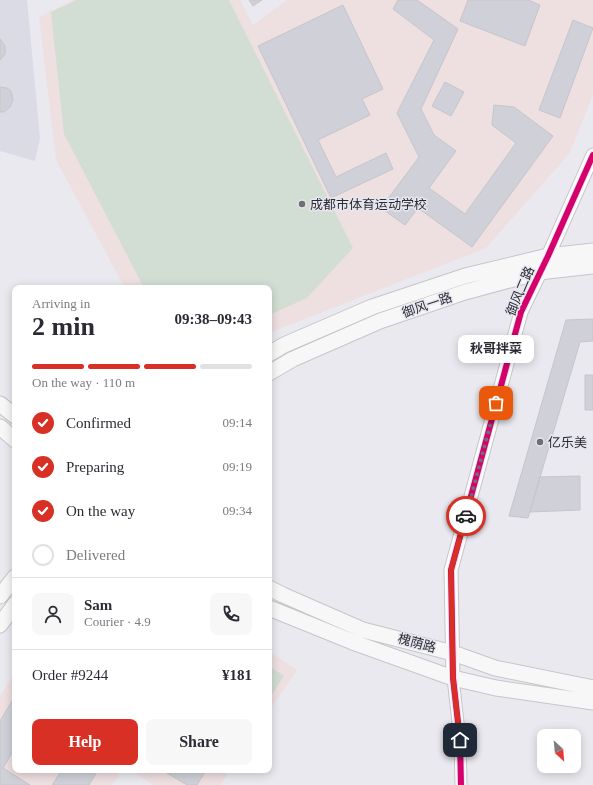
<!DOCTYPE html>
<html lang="en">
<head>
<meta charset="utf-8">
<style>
  body { margin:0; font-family:"Times New Roman","Noto Sans SC",serif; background:#f7f7f7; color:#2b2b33; height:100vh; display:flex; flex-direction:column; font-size:15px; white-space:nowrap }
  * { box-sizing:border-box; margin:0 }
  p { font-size:13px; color:#7c7c81 }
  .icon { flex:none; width:22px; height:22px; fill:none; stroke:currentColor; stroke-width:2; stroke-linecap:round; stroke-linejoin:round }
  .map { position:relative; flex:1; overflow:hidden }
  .panel { position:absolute; left:12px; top:285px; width:260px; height:488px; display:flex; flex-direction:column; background:#fff; border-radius:8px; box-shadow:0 2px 10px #0003 }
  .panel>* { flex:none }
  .needle { width:26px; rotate:154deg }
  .tools { position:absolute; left:537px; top:729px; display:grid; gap:8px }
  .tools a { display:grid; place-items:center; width:44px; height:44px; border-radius:8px; background:#fff; box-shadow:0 2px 10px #0003; font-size:20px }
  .pin { position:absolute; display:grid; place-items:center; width:34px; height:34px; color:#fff; margin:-17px; border-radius:8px; box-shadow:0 2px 6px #0006 }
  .courier { position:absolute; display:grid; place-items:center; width:40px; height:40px; margin:-20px; border:3px solid #d93025; border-radius:50%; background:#fff; color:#222; box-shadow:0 1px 5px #0007 }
  .bubble { position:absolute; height:28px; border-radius:8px; background:#fff; box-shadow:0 2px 10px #0003; font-size:13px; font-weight:700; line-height:28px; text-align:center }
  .headline em { font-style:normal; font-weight:700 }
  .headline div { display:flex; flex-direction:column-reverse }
  .headline { display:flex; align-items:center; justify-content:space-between; height:68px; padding:0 20px }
  h1 { font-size:26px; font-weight:700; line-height:30px }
  .bar { display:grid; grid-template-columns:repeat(4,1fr); gap:6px 4px; align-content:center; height:48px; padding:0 20px }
  .bar i { height:5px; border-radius:3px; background:#e1e1e2 }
  .bar .active { background:#d93025 }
  .bar p { grid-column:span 4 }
  .line { display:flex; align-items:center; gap:10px; padding:0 20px; border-top:1px solid #e1e1e2 }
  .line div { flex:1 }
  .round { display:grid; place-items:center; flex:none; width:42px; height:42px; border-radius:8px; background:#f7f7f7 }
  ol { padding:0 20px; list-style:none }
  li { display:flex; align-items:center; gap:12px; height:44px }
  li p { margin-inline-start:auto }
  li .icon { padding:4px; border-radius:50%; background:#d93025; color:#fff; stroke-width:4 }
  li:last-child { color:#7c7c81 }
  li i { width:22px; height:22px; border:2px solid #e1e1e2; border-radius:50% }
  .action { display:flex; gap:8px; margin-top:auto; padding:8px 20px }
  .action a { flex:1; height:46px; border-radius:8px; background:#d93025; color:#fff; font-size:16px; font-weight:700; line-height:46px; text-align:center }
  .action a+a { background:#f7f7f7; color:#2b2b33 }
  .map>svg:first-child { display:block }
  .built { fill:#dbdbe6 }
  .education { fill:#eedfe1 }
  .green { fill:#d2ddd4 }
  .building { fill:#d0d0d8; stroke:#c5c5ca }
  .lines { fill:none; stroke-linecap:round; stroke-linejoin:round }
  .minor-casing { stroke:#c6c6ca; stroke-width:13 }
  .tertiary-casing { stroke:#c6c6ca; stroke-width:15 }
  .secondary-casing { stroke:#c6c6ca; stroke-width:17 }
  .minor { stroke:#fcfcfd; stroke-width:11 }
  .tertiary { stroke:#fcfcfd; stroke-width:13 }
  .secondary { stroke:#f8f7f8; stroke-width:15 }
  .cycleway-casing { stroke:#e7e7f1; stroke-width:8 }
  .cycleway { stroke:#d6006c; stroke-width:6 }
  .done { stroke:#6e6e73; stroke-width:4; stroke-dasharray:0 7.2 }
  .route { stroke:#d93025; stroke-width:5 }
  .poi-dot { fill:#6e6e73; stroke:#e7e7f1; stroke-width:1.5 }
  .labels { text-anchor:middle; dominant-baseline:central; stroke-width:3; stroke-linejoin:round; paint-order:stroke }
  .poi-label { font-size:13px; fill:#2c2c30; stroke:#e7e7f1; text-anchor:start }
  .street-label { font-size:13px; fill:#2c2c30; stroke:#e7e7f1 }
</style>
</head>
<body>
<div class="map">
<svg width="593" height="785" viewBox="0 0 593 785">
  <rect width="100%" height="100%" fill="#e9e9ef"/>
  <path class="built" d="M0 0H27L40 138 35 161 0 151Z"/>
  <path class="education" d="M73 0H240L253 25 287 0H593V95L569 154 486 248 269 333V288H125L56 160 39 17Z
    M269 651 297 670 269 711Z
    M15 672V770H122L112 785H0V696Z
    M130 770H230L220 785H153Z"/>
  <path class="green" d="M77 0H229L353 248 307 298 269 315V288H144L64 134 51 12Z
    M269 666 284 676 269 699Z"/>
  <path class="building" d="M249 0H262L253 6Z
    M398 0H417L458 29 421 109 434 135 456 151 429 188 465 214 516 143 492 125 494 105 514 107 553 136 472 247 418 208 405 225 381 208 419 157 397 113 434 40 393 9Z
    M468 0H528L540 5 525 46 460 21Z
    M343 5 383 89 362 99 370 115 318 140 336 177 386 153 393 169 331 198 258 46Z
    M573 20 593 28 560 118 539 110Z
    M0 39 5 46V54L0 60Z
    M445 82 464 92 451 116 432 106Z
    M0 87 7 88 11 91 13 100 10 107 4 112H0Z
    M593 319V341L580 342 528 518 509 516 566 320Z
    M585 375H593V410H585Z
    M580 476V510L530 512 540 477Z
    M15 696V748L3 768 30 785H0V721Z
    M62 770H98L89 785H52Z
    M162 770H206L197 785H187Z"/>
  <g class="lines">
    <defs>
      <path id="minor" d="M453 678 460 740 461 785"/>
      <path id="tertiary" d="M453 678 451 570 521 312 548 256 593 155"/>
      <path id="secondary" d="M269 354 284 345 372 307 465 276 548 256 593 251
        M269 373 293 359 380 321 465 292 539 272 593 266
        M0 404 15 416
        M0 427 15 440
        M269 588 283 595 363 630 453 653 495 668 593 688
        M0 596 15 577
        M269 608 358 644 453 678 496 688 593 702
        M0 625 15 604"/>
    </defs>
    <use href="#minor" class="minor-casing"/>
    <use href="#tertiary" class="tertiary-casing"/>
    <use href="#secondary" class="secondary-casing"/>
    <use href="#minor" class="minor"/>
    <use href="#tertiary" class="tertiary"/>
    <use href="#secondary" class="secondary"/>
    <defs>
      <path id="cycleway" d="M461 785 460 740 453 678 451 570 521 312 548 256 593 155"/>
    </defs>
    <use href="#cycleway" class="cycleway-casing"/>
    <use href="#cycleway" class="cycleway"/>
  </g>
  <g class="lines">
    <path class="done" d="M466 516 496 403"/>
    <path class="route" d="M460 740 453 678 451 570 466 516"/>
  </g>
  <g class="poi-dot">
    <circle cx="302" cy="204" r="4"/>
    <circle cx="540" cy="442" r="4"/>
  </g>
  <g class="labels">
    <g class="poi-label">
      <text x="310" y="204">成都市体育运动学校</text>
      <text x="548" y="442">亿乐美</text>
    </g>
    <g class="street-label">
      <text transform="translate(520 291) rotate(-67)">御风二路</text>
      <text transform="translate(427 305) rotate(-19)">御风一路</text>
      <text transform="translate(417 643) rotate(15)">槐荫路</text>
    </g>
  </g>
</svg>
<div class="tools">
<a><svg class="needle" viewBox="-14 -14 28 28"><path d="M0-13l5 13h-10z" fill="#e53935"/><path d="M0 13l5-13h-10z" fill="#7c7c81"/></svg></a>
</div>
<div class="pin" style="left:496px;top:403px;background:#ea580c"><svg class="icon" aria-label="bag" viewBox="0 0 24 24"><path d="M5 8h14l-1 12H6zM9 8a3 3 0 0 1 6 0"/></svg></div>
<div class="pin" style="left:460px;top:740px;background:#1f2937"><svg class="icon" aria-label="home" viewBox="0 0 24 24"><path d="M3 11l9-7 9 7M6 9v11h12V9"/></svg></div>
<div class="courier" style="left:466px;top:516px"><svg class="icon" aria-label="car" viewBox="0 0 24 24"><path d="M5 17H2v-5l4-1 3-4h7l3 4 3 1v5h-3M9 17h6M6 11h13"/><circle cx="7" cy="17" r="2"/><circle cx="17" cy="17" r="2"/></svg></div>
<div class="bubble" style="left:458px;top:335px;width:76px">秋哥拌菜</div>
<section class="panel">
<div class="headline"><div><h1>2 min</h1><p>Arriving in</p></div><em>09:38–09:43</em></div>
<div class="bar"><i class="active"></i><i class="active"></i><i class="active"></i><i></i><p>On the way · 110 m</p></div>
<ol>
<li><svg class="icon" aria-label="check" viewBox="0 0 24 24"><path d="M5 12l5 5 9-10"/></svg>Confirmed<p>09:14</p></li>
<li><svg class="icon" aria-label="check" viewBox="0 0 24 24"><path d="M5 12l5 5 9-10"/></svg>Preparing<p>09:19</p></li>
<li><svg class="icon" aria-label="check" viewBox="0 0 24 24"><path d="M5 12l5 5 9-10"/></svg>On the way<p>09:34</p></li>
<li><i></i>Delivered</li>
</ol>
<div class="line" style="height:72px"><a class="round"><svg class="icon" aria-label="person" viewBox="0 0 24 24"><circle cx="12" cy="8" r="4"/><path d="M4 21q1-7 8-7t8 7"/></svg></a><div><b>Sam</b><p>Courier · 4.9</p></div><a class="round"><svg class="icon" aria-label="phone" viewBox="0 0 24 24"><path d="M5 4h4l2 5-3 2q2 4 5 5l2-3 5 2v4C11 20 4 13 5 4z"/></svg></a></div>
<div class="line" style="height:52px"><div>Order #9244</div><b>¥181</b></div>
<div class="action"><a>Help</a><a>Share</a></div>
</section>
</div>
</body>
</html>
